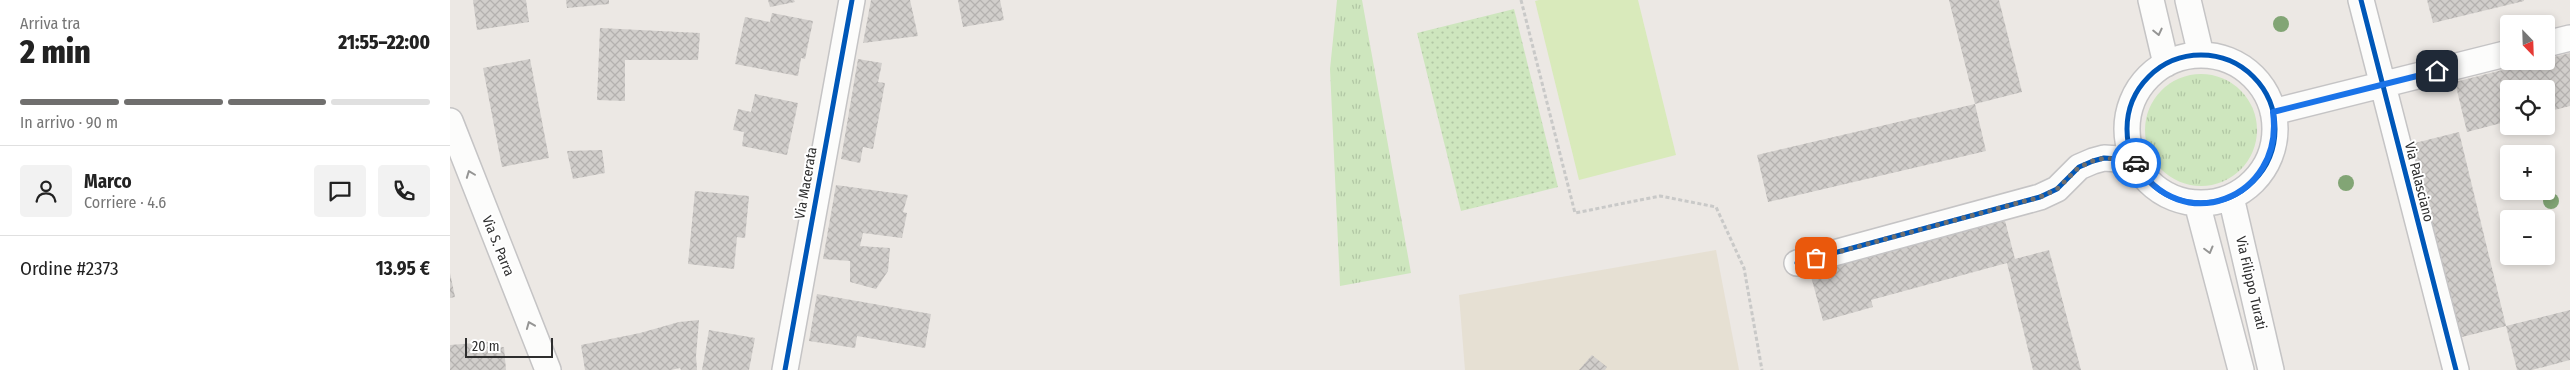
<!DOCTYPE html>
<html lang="it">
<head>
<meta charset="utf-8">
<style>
  body { margin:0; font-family:"Fira Sans Condensed",sans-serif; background:#f2f2f2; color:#222; height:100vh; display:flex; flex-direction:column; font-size:19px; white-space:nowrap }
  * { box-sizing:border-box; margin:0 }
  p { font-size:16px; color:#767676 }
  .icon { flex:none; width:28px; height:28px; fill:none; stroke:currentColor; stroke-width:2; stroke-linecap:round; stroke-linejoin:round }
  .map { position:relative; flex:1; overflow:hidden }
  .side { display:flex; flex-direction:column; background:#fff; width:450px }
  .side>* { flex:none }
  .needle { width:32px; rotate:157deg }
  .tools { position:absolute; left:2050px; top:15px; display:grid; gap:10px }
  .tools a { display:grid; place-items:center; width:55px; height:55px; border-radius:5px; background:#fff; box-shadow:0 2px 8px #0003; font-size:25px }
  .scale { position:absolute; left:15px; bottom:12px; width:88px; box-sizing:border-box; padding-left:5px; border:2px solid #2e2e2e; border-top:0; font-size:14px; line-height:18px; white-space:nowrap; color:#2e2e2e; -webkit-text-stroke:4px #fff; paint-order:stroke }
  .pin { position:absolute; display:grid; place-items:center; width:42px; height:42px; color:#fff; margin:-21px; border-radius:10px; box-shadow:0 2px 8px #0006 }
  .courier { position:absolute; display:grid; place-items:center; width:50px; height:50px; margin:-25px; border:4px solid #1a73e8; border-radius:50%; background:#fff; color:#222; box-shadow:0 1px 6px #0007 }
  .headline em { font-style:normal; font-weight:800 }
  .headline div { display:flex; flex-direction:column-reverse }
  .headline { display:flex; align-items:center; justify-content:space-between; height:85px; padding:0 20px }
  h1 { font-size:32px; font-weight:800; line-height:38px }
  .bar { display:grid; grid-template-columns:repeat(4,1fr); gap:8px 5px; align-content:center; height:60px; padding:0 20px }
  .bar i { height:6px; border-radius:4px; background:#e0e0e0 }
  .bar .active { background:#706f6e }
  .bar p { grid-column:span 4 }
  .line { display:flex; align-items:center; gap:12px; padding:0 20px; border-top:1px solid #e0e0e0 }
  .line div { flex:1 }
  .round { display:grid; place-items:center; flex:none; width:52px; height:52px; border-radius:5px; background:#f2f2f2 }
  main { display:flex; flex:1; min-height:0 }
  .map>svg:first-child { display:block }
  .education { fill:#e6e0d3 }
  .grass { fill:url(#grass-tufts) }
  .park { fill:url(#park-dots) }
  .pitch { fill:#d9eabb }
  .building { fill:url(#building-cross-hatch) }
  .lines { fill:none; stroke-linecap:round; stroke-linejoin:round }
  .street-casing { stroke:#c5c4c5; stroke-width:28 }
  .path { stroke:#c9c9c8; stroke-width:3; stroke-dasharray:4 2.5; stroke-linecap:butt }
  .street { stroke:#fcfcfb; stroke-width:25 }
  .cycleway-casing { stroke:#fff; stroke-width:8 }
  .cycleway { stroke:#0057b8; stroke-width:5 }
  .tree { fill:#82a575 }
  .oneway { stroke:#959594 }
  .done { stroke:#706f6e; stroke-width:5; stroke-dasharray:0 9 }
  .route { stroke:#1a73e8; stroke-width:6 }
  .labels { text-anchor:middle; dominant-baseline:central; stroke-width:4; stroke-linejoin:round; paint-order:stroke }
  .street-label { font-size:14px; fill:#2e2e2e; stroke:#fff }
</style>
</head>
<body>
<main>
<section class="side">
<div class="headline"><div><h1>2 min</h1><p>Arriva tra</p></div><em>21:55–22:00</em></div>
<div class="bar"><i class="active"></i><i class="active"></i><i class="active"></i><i></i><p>In arrivo · 90 m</p></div>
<div class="line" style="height:90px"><a class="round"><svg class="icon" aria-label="person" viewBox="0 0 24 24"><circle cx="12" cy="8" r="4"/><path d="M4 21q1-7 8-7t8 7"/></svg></a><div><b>Marco</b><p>Corriere · 4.6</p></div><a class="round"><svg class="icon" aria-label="chat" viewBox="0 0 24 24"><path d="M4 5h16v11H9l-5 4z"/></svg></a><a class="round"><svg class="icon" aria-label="phone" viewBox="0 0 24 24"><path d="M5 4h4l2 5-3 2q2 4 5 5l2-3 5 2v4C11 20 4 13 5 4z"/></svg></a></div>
<div class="line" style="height:65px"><div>Ordine #2373</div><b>13.95 €</b></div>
</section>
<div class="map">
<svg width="2120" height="370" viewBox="0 0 2120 370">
  <defs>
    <pattern id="grass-tufts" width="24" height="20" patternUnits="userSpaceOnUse" patternTransform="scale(1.25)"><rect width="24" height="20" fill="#cee6be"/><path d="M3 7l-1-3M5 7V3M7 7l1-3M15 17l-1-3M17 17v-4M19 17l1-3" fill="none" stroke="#b1c6a4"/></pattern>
    <pattern id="park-dots" width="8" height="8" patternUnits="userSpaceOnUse" patternTransform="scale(1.25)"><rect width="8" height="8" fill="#cee6be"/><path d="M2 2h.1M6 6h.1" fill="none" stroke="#b1c6a4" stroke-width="1.8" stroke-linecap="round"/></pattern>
    <pattern id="building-cross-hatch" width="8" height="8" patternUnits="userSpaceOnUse" patternTransform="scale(1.25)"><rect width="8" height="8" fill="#d1cecb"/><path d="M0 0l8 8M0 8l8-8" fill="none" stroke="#b4b1af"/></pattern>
  </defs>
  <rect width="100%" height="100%" fill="#ece8e4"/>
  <path class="education" d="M1266 250 1289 370H1015L1009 295Z"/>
  <path class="grass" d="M887 0H912L961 273 890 286 880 69Z
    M1695 130a56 56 0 1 1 112 0a56 56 0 1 1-112 0Z"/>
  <path class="park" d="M1064 9 1108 187 1011 211 967 33Z"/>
  <path class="pitch" d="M1089 0H1188L1226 155 1129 180 1085 1Z"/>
  <path class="building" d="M23 0H76L79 22 27 30Z
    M116 0H159V4L117 8Z
    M318 0H344L345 2 320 7Z
    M421 0H460L468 36 413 43Z
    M508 0H550L554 20 513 27Z
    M1499 0H1549L1572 92 1525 104Z
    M1977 0H2074V1L1983 23Z
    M322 13 363 21 355 59 351 58 348 76 285 64 295 17 320 22Z
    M150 28 250 33 248 60H175V101L147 100Z
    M2120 53V106L2096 112V89H2059V121L2017 132 2005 82 2088 61H2096V59Z
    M80 59 99 158 52 167 33 68Z
    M408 59 432 63 428 82 435 83 423 149 413 147 410 163 391 159Z
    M305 94 348 103 337 155 292 146 294 132 283 130 288 109 301 112Z
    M1525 104 1536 151 1318 202 1307 155Z
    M2009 132 2056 326 2008 338 1961 144Z
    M152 150 155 173 123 179 117 151Z
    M386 185 458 195 453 212 457 213 452 238 413 233 410 246 440 248 438 271 426 289 400 282V261L373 259Z
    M245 191 299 196 295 238 287 237 284 269 238 264Z
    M1554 217 1565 259 1599 250 1631 370H1583L1557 263 1421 300 1423 307 1373 321 1359 269Z
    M0 273 5 297 0 298Z
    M367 294 481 314 475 348 407 336 405 348 359 341Z
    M2120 310V360L2082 370H2067L2056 326Z
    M249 320 246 356 247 370H231L230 368 221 370H135L131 345 190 333 229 322Z
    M259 330 305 338 299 370H252Z
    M38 342V348L54 347 56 370H0V345Z
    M1142 355 1157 367 1155 370H1129Z"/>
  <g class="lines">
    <defs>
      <path id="street" d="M1701 0 1716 64
        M1738 0 1751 55
        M1911 0 2006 370
        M2096 44 2120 38
        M1677 129a74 74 0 1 1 148 0a74 74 0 1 1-148 0Z
        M1823 112 2059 53
        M0 121 98 370
        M1781 197 1821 370
        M1747 203 1791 370
        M1347 263 1590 197 1607 189 1629 167 1643 161 1654 158 1684 160
        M335 370 402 0"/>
    </defs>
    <use href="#street" class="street-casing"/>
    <path class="path" d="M1071 0 1125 213 1210 196 1266 207 1294 268 1312 370"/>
    <use href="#street" class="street"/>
    <defs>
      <path id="cycleway" d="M1911 0 2006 370
        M1677 129a74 74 0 1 1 148 0a74 74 0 1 1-148 0Z
        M1347 263 1590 197 1607 189 1629 167 1643 161 1654 158 1684 160
        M335 370 402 0"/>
    </defs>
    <use href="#cycleway" class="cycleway-casing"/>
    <use href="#cycleway" class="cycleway"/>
  </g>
  <g class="tree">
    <circle cx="1831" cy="24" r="8"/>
    <circle cx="1896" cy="183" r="8"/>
    <circle cx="2101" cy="201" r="8"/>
  </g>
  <defs><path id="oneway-chevron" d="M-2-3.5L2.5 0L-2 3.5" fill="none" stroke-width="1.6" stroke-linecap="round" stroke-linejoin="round" transform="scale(1.25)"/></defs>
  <g class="oneway">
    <use href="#oneway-chevron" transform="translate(1708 32) rotate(77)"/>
    <use href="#oneway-chevron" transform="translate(20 174) rotate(-111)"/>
    <use href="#oneway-chevron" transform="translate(1759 250) rotate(75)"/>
    <use href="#oneway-chevron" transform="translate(80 325) rotate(-112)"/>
  </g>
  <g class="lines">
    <path class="done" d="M1366 258 1590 197 1607 189 1629 167 1643 161 1654 158 1684 160 1686 163"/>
    <path class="route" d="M1686 163C1730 239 1835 199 1823 112L1987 71"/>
  </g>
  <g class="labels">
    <g class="street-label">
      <text transform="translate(1969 182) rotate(76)">Via Palasciano</text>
      <text transform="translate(356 183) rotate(-80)">Via Macerata</text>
      <text transform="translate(48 246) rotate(68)">Via S. Parra</text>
      <text transform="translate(1801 283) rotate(77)">Via Filippo Turati</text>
    </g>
  </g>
</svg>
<div class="tools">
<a><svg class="needle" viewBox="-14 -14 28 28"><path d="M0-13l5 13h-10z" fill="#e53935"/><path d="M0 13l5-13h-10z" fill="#767676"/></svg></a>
<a><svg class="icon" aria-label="locate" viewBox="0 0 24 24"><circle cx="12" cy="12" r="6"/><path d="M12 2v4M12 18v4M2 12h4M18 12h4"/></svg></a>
<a>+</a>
<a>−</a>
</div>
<div class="scale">20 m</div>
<div class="pin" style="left:1366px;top:258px;background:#ea580c"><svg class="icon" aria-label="bag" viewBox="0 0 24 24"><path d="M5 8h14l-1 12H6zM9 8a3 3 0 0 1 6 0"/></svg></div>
<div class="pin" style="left:1987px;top:71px;background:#1f2937"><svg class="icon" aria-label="home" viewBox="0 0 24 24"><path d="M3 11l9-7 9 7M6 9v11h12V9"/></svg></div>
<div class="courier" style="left:1686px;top:163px"><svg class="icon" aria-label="car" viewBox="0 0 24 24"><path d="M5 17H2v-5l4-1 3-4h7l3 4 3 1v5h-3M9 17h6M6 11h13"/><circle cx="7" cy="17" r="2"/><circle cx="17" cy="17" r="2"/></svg></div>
</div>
</main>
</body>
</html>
